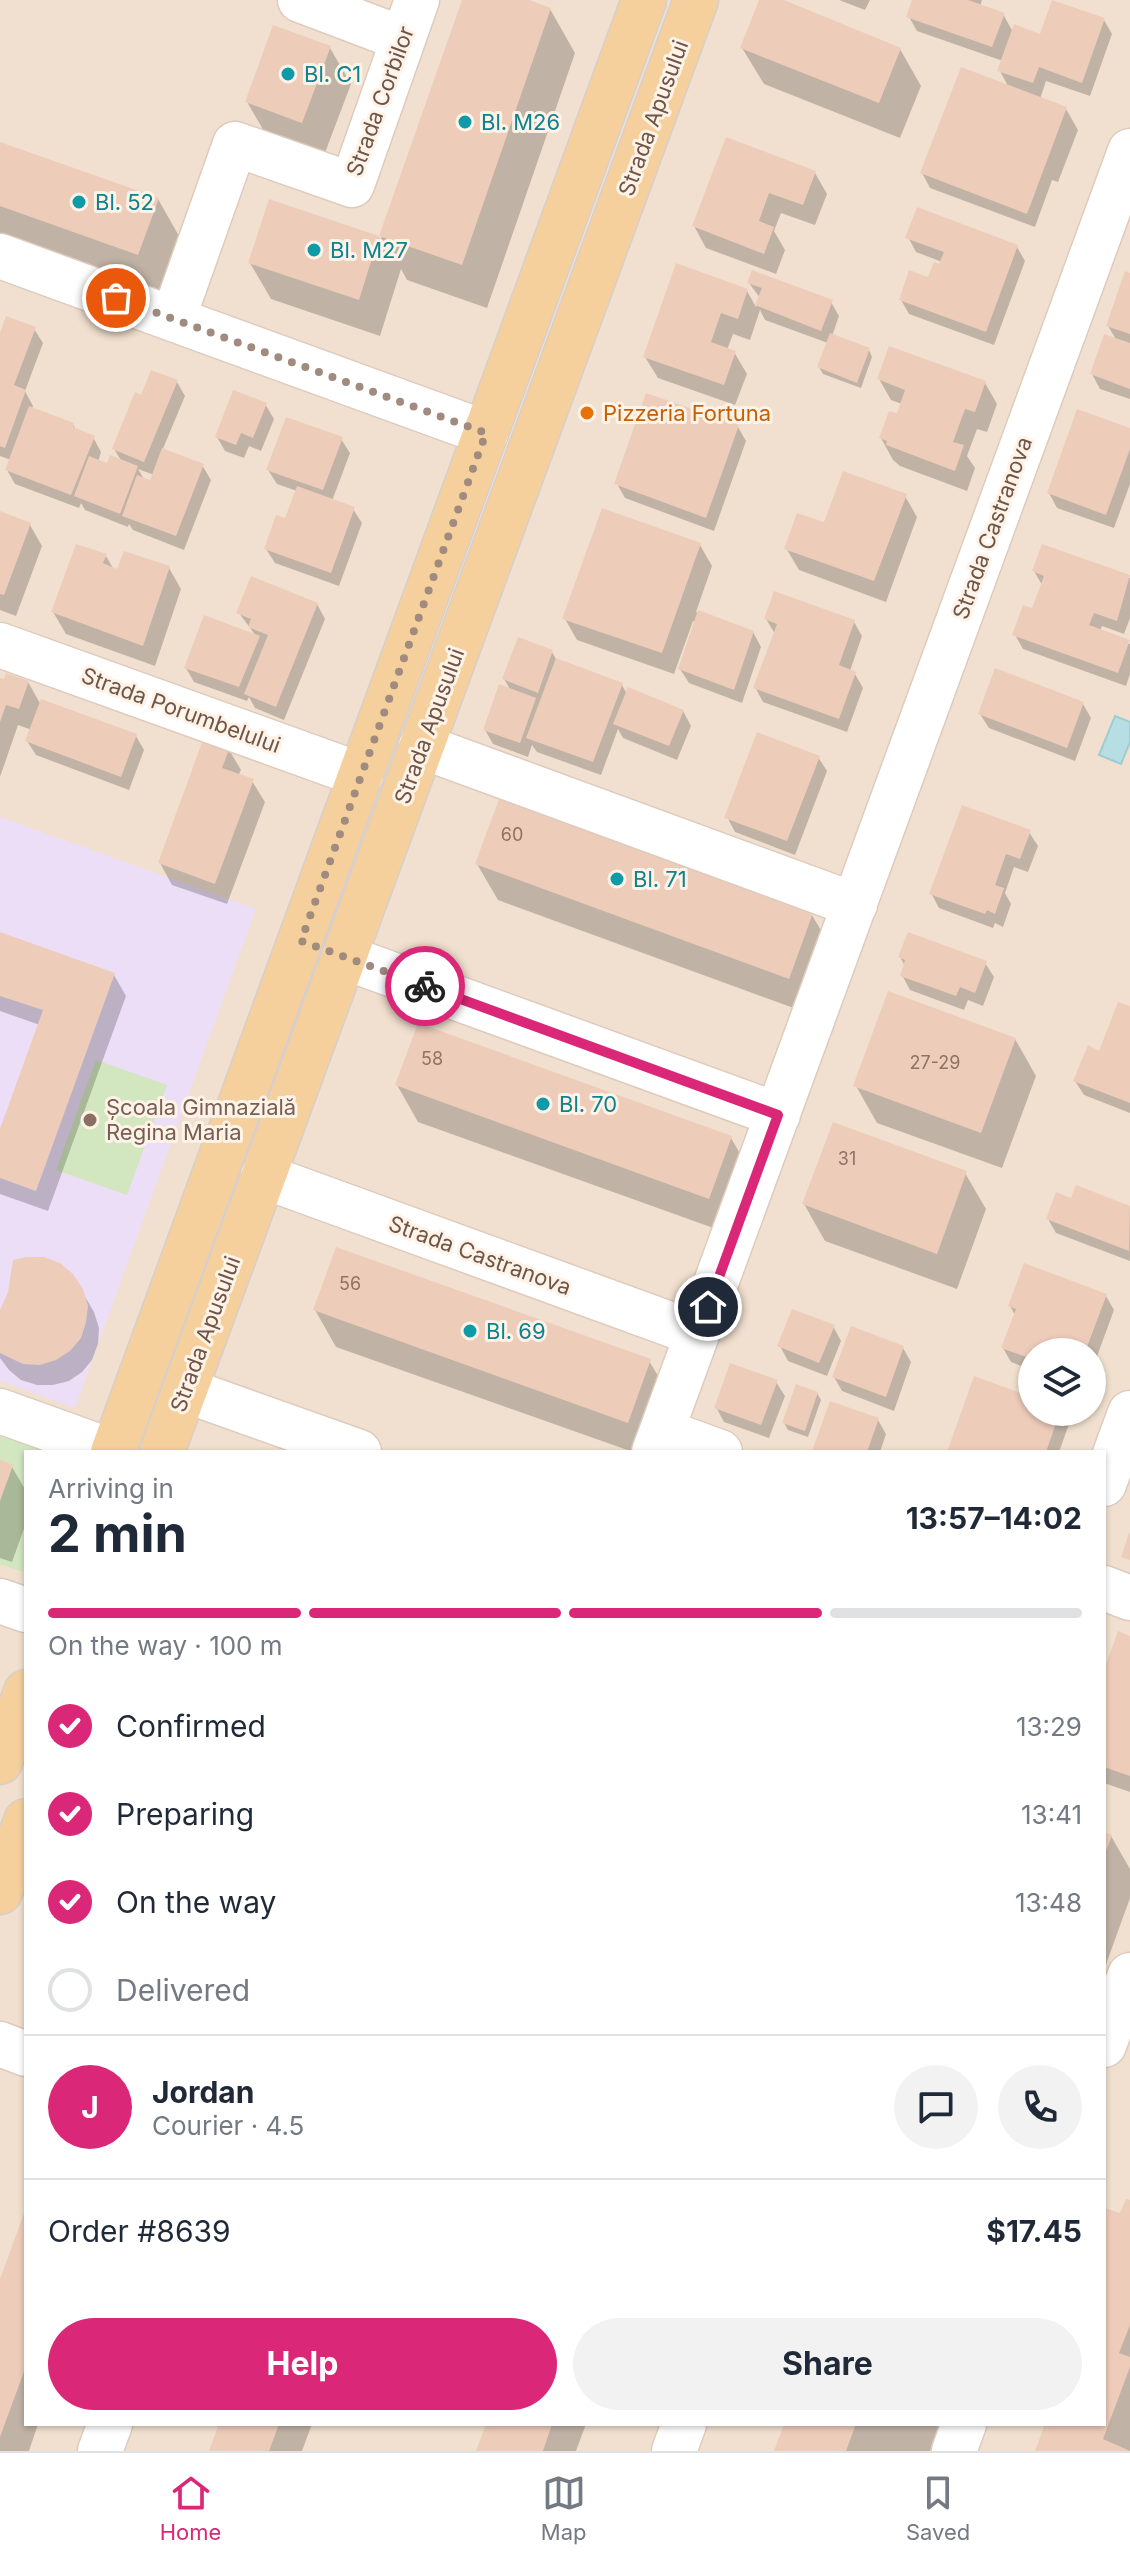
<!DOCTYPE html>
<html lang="en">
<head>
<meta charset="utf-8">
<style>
  body { margin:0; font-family:Inter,sans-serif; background:#f2f2f3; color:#1f2937; height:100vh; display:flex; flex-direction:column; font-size:30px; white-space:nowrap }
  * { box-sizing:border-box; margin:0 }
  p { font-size:26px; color:#747a83 }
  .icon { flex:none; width:44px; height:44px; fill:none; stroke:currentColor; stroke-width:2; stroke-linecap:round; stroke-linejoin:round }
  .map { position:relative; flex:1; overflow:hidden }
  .details { position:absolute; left:24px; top:1450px; width:1082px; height:976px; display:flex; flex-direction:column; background:#fff; border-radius:0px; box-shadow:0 2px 6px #0004 }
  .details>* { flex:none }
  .fabs { position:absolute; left:1018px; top:1338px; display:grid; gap:16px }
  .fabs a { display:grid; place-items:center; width:88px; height:88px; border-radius:50%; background:#fff; box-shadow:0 2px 6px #0004; font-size:40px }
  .pin { position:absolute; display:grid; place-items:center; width:68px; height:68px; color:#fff; margin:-34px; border:4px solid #fff; border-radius:50%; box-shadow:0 2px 8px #0007 }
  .courier { position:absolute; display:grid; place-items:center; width:80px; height:80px; margin:-40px; border:6px solid #db2777; border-radius:50%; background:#fff; color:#222; box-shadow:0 2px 10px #0007 }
  .headline em { font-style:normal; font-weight:700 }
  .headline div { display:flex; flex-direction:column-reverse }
  .headline { display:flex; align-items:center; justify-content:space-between; height:136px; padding:0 24px }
  h1 { font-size:52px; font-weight:700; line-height:60px }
  .bar { display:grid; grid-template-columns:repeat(4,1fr); gap:12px 8px; align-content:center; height:96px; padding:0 24px }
  .bar i { height:10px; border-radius:6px; background:#e0e1e3 }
  .bar .active { background:#db2777 }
  .bar p { grid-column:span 4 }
  .line { display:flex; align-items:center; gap:20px; padding:0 24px; border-top:2px solid #e0e1e3 }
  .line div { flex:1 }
  .round { display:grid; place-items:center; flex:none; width:84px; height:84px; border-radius:42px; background:#f2f2f3 }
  ol { padding:0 24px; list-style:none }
  li { display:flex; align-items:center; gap:24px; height:88px }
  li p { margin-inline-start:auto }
  li .icon { padding:8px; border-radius:50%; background:#db2777; color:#fff; stroke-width:4 }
  li:last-child { color:#747a83 }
  li i { width:44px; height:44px; border:4px solid #e0e1e3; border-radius:50% }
  .primary-button { display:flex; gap:16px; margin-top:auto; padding:16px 24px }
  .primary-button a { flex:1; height:92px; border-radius:48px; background:#db2777; color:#fff; font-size:32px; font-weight:700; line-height:92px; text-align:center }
  .primary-button a+a { background:#f2f2f3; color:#1f2937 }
  .menu { display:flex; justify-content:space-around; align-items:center; height:112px; border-top:2px solid #e0e1e3; background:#fff; font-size:22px; color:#747a83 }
  .menu a { display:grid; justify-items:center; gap:4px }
  .menu .active { color:#db2777 }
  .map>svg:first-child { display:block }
  .residential { fill:#f1e0cf; fill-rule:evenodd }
  .education { fill:#ecdef6 }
  .green { fill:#d2e6c0 }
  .water { fill:#b7dee2; stroke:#9ecdd3; stroke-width:2 }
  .shadow { fill:#0003; fill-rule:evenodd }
  .building { fill:#eeccba }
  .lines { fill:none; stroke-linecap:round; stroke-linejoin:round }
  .minor-casing { stroke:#decbbd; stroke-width:47 }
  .major-casing { stroke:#d7cfcc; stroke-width:47 }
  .minor { stroke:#fff; stroke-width:44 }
  .major { stroke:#f6d09c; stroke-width:44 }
  .done { stroke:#a08b7e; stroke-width:8; stroke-dasharray:0 14.4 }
  .route { stroke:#db2777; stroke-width:10 }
  .culture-dot { fill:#0f9aa8; stroke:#fef3e6; stroke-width:3 }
  .food-dot { fill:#e8710a; stroke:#fef3e6; stroke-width:3 }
  .education-dot { fill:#8d6e63; stroke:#fef3e6; stroke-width:3 }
  .labels { text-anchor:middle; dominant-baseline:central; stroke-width:6; stroke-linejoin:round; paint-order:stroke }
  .number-label { font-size:18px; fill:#8f7365 }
  .culture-label { font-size:22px; fill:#0d838f; stroke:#fef3e6; text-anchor:start }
  .street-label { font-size:22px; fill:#6f5549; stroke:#fef3e6 }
  .food-label { font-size:22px; fill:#c56008; stroke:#fef3e6; text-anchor:start }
  .education-label { font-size:22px; fill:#785e54; stroke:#fef3e6; text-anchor:start }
</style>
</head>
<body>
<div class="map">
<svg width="1130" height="2451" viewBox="0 0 1130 2451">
  <rect width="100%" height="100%" fill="#faefe0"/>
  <path class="residential" d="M0 0H1130V2451H0ZM1032 1352H1092V1412H1032ZM26 1452H1104V2424H26Z"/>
  <path class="education" d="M0 817 256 909 75 1408 0 1381Z"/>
  <path class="green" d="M96 1060 167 1085 127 1195 56 1170Z
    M0 1436 45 1452H26V1563L23 1572 0 1564V1502L13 1466 0 1460Z"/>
  <path class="water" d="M1115 716 1130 722V742L1121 764 1099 755Z"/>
  <path class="shadow" d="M464 0H523L550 9 575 53 487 308 407 280 401 269 380 336 271 299 250 263 271 201 381 239Z
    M762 0H778L900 49 921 86 900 138 764 84 742 48Z
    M839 0H870L865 10Z
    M914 0H982L980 6 1003 14 1013 32 1041 37 1104 20 1112 34 1090 96 1046 81 1040 99 1066 109 1078 130 1058 182 1052 180 1035 227 930 188 922 173 1009 88 1000 71 1003 61 917 31 909 17Z
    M330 48 351 84 323 158 268 138 247 102Z
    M0 144 158 199 179 236 159 290 0 234Z
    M815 173 827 194 815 225 781 213 774 231 785 250 776 274 706 248 694 226Z
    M908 237 1017 247 1025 261 994 345 909 314 901 300 929 280 942 262 916 252Z
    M1130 275V399L1100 389 1092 374 1117 341 1108 326Z
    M749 283 831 302 839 316 832 336 869 350 872 357 861 388 823 374 819 367 828 343 765 320 760 310 750 340 733 334 727 350 734 352 747 374 735 405 658 378 645 357 747 291 756 307 760 298Z
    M34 329 43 343 25 391 33 406 32 409 73 425 77 431 93 437 101 452 98 462 108 466 122 462 114 449 142 397 177 382 185 396 162 451 202 465 211 480 184 550 133 530 129 524 128 527 85 510 81 503 79 508 15 484 7 470 11 460 0 456V339ZM138 469 154 475 151 482 144 479Z
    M879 379 985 383 997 404 987 432 977 429 967 456 975 468 967 491 900 466 893 460 881 438 898 416 902 404 891 400Z
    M265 404 274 419 261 451 249 446 244 458 225 451 217 437Z
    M738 427 746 441 714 531 625 498 617 484Z
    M1130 430V484L1114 528 1057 508 1049 493Z
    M341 439 350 453 332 501 353 509 362 523 339 586 275 563 266 549 286 521 297 491 277 484 268 470Z
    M905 496 917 517 886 602 799 570 786 548 825 525Z
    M0 514 30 525 42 546 16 616 0 610Z
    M700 545 712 566 696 612 753 632 761 647 742 703 689 683 680 669 696 623 693 621 674 674 577 640 565 619Z
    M1043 546 1130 578V618L1124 634 1102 626 1100 631 1130 644V674L1126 686 1023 649 1015 635 1033 611 1042 585 1034 571Z
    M106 556 114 570 169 568 181 589 155 666 66 634 53 612Z
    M317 604 325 619 284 720 255 708 249 697 247 701 194 682 186 668 256 636 239 613Z
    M766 619 854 622 862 636 850 671 855 674 863 688 847 732 763 702 755 687 775 634Z
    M552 652 557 661 622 685 627 694 683 711 691 726 677 760 623 738 618 729 601 775 537 752 532 745 528 757 493 744 485 730 511 691 504 679Z
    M0 680 28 682 41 705 136 736 144 750 129 790 36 755 27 741 32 730 18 725 0 777Z
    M1083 704 1091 718 1075 761 989 728 980 714Z
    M228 748 241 770 238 776 252 781 265 802 227 904 172 885 160 863Z
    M818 757 827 771 795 855 735 832 727 817Z
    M1029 832 1038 846 1028 872 1014 867 1005 893 1011 904 1003 927 995 923 993 928 939 908 931 893Z
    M477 864 812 915 833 951 810 1014 498 900Z
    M0 934 114 975 126 996 48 1211 0 1194V1135L40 1025 0 1011Z
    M900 957 985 963 994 977 983 1006 968 1000 964 1010 910 990 902 975 905 966Z
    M1130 1009V1113L1084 1095 1075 1081 1100 1054Z
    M1015 1039 1036 1076 1002 1168 877 1123 856 1086Z
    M397 1085 731 1138 752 1174 730 1234 418 1122Z
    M965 1173 986 1209 957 1289 825 1241 804 1204Z
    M1077 1188 1130 1208V1261L1056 1233 1048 1219 1072 1201Z
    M81 1290 94 1312 99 1328 98 1344 92 1360 82 1372 69 1381 53 1385H37L21 1380 9 1370 0 1358V1311Z
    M1106 1296 1114 1310 1092 1370V1352H1032V1370L1011 1362 1003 1348 1015 1315 1010 1306Z
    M315 1310 649 1361 671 1397 651 1452H633L336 1347Z
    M833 1326 841 1341 827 1376 788 1361 780 1346Z
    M903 1348 911 1362 894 1411 842 1391 834 1377Z
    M776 1382 785 1396 769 1438 724 1422 716 1407Z
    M817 1393 821 1400 808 1437 788 1430 784 1423Z
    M1032 1399V1412H1062L1069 1424 1059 1452H949Z
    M878 1420 886 1434 880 1452 814 1451Z
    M0 1463 12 1467 26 1491V1523L12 1562 0 1558Z
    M1130 1638V1792L1104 1783V1676Z
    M1104 1834 1111 1836 1130 1869V1898L1104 1970Z
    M1130 2203V2451H1036L1047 2424H1104V2217L1122 2215Z
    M26 2213V2424H38L29 2451H0V2285Z
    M221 2424H312L302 2451H211Z
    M488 2424H586L576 2451H478Z
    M786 2424H939L930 2451H777Z"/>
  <path class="building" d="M462 0H529L551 8 462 265 379 236Z
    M759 0H784L901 48 879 103 740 48Z
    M912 0H968L1005 13 992 47 906 17Z
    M1052 0 1105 18 1082 83 1039 67 1033 83 997 71 1014 24 1040 34Z
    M273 25 331 46 302 123 245 102Z
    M961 67 1067 107 1027 214 920 173Z
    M726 137 816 171 803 205 769 193 759 221 774 227 764 254 692 226Z
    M0 142 159 198 138 255 0 206Z
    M269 199 379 236 359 300 248 263Z
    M917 207 1018 245 986 332 899 300 909 270 928 277 934 262 939 264 944 252 905 238Z
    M676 263 748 289 738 319 721 313 711 342 736 351 724 385 643 357Z
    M752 270 833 300 821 331 755 305 762 288 747 283Z
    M1125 271 1130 273V334L1106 326Z
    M6 316 36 327 14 385 26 390 5 448 0 446V333Z
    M830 333 870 348 857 383 817 367Z
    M1104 334 1130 343V389L1090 374Z
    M889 346 986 381 975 412 965 409 953 442 964 445 955 471 886 445 887 441 879 438 889 411 897 413 905 390 877 379Z
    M151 370 178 380 144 462 112 449 135 392 141 395Z
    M233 390 267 403 253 438 241 433 236 445 215 437Z
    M646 393 739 425 706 518 614 484Z
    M29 406 74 423 73 427 95 436 71 495 5 470Z
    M1077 409 1130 428V449L1106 515 1047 493Z
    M286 417 343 437 323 490 266 470Z
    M162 448 204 464 176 536 122 516 137 475 150 480Z
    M110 455 138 466 120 514 74 496 89 456 107 463Z
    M843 471 907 494 874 581 784 549 797 513 824 522Z
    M297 486 355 507 331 573 264 549 276 515 285 518Z
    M602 508 701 543 662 653 562 619Z
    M0 511 31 523 4 595 0 594Z
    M76 544 107 554 103 563 117 569 124 551 170 566 143 646 51 612Z
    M1042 544 1130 575 1117 621 1094 613 1089 625 1130 640 1118 673 1012 635 1023 605 1032 608 1044 576 1032 571Z
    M251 576 318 603 276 707 244 694 268 635 248 627 251 619 236 613Z
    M774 591 855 620 839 665 856 672 839 719 753 688 777 624 764 619Z
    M698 610 754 631 734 690 678 669Z
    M204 615 260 636 239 687 184 668Z
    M518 637 553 650 538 693 502 679Z
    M556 658 623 683 593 762 526 738Z
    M995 668 1084 702 1067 748 978 714Z
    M6 673 29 681 19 709 6 705 0 722V678L4 679Z
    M499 684 536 698 520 743 483 730Z
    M628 687 684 710 669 746 613 724Z
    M41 699 137 734 121 777 25 741Z
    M757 732 820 756 787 841 724 818Z
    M204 737 230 747 222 768 254 779 215 884 158 863Z
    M499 799 813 913 789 979 475 864Z
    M962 805 1031 830 1020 859 1006 854 995 885 1004 888 995 914 987 910 985 914 929 894Z
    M0 932 115 973 36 1191 0 1178V1129L43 1010 0 996Z
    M908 932 987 961 975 993 960 987 956 996 900 976 905 960 898 957Z
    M888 991 1016 1038 981 1133 853 1086Z
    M1118 1002 1130 1006V1103L1073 1081 1088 1045 1099 1051Z
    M418 1023 732 1136 709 1199 395 1085Z
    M833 1122 967 1171 937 1254 802 1204Z
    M1076 1185 1130 1206 1129 1251 1046 1219 1056 1192 1071 1198Z
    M336 1247 651 1359 628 1423 313 1310Z
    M26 1257H44L60 1263 73 1274 83 1289 88 1306 86 1322 81 1338 70 1351 56 1360 40 1365 23 1364 0 1353V1310L8 1292 13 1260Z
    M1024 1263 1107 1294 1085 1352H1032V1359L1001 1348 1016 1309 1008 1306Z
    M792 1309 835 1325 819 1363 777 1346Z
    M851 1326 904 1346 886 1397 832 1377Z
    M730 1363 778 1380 761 1425 714 1408Z
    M974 1376 1032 1397V1412H1060L1046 1452H947Z
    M796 1384 818 1392 805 1431 782 1423Z
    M830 1401 879 1418 867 1452 812 1451Z
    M0 1460 13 1465 0 1501Z
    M1129 1533H1130V1560L1121 1557Z
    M1118 1631 1130 1636V1776L1104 1767V1670Z
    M1104 1832 1112 1835 1104 1857Z
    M1126 2199 1130 2200V2325L1119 2353 1130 2357V2367L1103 2439 1130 2451H1035L1045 2424H1104V2211L1105 2208 1120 2213Z
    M26 2208V2366L0 2437V2279Z
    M219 2424H279L269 2451H209Z
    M486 2424H552L543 2451H476Z
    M784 2424H856L846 2451H774Z"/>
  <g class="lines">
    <defs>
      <path id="minor" d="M300 0 403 39
        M0 256 486 433
        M173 319 235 144 352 185 417 0
        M0 645 361 775
        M421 746 855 905
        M344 957 778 1115
        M263 1176 697 1334
        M185 1390 359 1452
        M0 1411 114 1452
        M662 1431 720 1452
        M654 1452 1130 151
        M1104 1484 1130 1413
        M1104 1588 1130 1598
        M0 1601 26 1610
        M0 2044 26 2054
        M1104 2045 1130 1975
        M100 2451 110 2424
        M674 2451 684 2424
        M954 2451 964 2424"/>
      <path id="major" d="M113 1452 644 0
        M162 1452 696 0
        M0 1762 26 1692
        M0 1892 26 1821"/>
    </defs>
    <use href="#minor" class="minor-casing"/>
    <use href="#major" class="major-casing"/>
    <use href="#minor" class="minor"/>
    <use href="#major" class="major"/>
  </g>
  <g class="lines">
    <path class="done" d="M116 298 486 433 301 941 425 986"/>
    <path class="route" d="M425 986 778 1115 708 1307"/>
  </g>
  <g class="culture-dot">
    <circle cx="288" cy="74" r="8"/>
    <circle cx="465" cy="122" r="8"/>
    <circle cx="79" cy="202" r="8"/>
    <circle cx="314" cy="250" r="8"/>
    <circle cx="617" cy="879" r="8"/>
    <circle cx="543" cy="1104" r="8"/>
    <circle cx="470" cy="1331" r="8"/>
  </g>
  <circle class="food-dot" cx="587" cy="413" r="8"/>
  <circle class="education-dot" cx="90" cy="1120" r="8"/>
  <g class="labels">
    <g class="number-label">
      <text x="512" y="834">60</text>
      <text x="432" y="1058">58</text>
      <text x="935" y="1062">27-29</text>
      <text x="847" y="1158">31</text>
      <text x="350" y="1283">56</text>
    </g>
    <g class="culture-label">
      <text x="304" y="74">Bl. C1</text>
      <text x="481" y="122">Bl. M26</text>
      <text x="95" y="202">Bl. 52</text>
      <text x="330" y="250">Bl. M27</text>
      <text x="633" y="879">Bl. 71</text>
      <text x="559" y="1104">Bl. 70</text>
      <text x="486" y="1331">Bl. 69</text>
    </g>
    <g class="street-label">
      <text transform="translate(380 101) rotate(-70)">Strada Corbilor</text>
      <text transform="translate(653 118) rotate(-70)">Strada Apusului</text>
      <text transform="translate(992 528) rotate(-70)">Strada Castranova</text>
      <text transform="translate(181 710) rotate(20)">Strada Porumbelului</text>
      <text transform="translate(429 726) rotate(-70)">Strada Apusului</text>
      <text transform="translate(480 1255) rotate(20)">Strada Castranova</text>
      <text transform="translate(205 1334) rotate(-70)">Strada Apusului</text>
    </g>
    <g class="food-label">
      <text x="603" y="413">Pizzeria Fortuna</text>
    </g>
    <g class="education-label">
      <text x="106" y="1107">Școala Gimnazială<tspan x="106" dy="25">Regina Maria</tspan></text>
    </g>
  </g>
</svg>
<div class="fabs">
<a><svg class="icon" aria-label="layers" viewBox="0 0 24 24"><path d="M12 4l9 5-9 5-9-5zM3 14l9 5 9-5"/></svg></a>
</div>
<div class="pin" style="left:116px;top:298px;background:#ea580c"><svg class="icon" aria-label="bag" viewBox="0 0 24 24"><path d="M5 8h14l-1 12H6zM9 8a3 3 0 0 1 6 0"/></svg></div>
<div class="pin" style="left:708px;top:1307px;background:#1f2937"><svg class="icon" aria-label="home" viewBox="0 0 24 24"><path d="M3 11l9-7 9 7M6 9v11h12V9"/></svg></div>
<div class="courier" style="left:425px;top:986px"><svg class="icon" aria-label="bike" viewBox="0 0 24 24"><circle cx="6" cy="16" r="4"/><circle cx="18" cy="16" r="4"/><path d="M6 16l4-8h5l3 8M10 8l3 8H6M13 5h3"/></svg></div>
<section class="details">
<div class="headline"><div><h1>2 min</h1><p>Arriving in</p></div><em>13:57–14:02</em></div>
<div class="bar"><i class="active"></i><i class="active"></i><i class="active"></i><i></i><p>On the way · 100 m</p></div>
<ol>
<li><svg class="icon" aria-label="check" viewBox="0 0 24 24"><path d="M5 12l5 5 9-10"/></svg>Confirmed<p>13:29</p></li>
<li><svg class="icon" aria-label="check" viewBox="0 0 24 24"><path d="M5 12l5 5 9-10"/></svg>Preparing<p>13:41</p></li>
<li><svg class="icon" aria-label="check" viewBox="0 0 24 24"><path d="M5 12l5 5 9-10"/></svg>On the way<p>13:48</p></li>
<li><i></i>Delivered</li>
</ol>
<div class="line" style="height:144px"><b class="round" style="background:#db2777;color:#fff">J</b><div><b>Jordan</b><p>Courier · 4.5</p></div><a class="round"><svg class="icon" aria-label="chat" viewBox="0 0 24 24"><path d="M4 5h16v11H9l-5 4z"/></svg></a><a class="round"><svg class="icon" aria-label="phone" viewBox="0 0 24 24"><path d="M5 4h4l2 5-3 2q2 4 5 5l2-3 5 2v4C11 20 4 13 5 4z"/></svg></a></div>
<div class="line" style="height:104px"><div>Order #8639</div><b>$17.45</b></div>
<div class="primary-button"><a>Help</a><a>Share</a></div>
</section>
</div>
<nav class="menu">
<a class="active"><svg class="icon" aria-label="home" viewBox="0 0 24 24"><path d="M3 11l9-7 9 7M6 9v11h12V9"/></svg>Home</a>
<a><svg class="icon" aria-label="map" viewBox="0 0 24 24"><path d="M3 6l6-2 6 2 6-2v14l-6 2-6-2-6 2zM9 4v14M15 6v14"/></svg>Map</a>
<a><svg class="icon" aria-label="saved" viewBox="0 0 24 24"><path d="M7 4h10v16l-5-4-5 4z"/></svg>Saved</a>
</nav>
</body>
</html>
